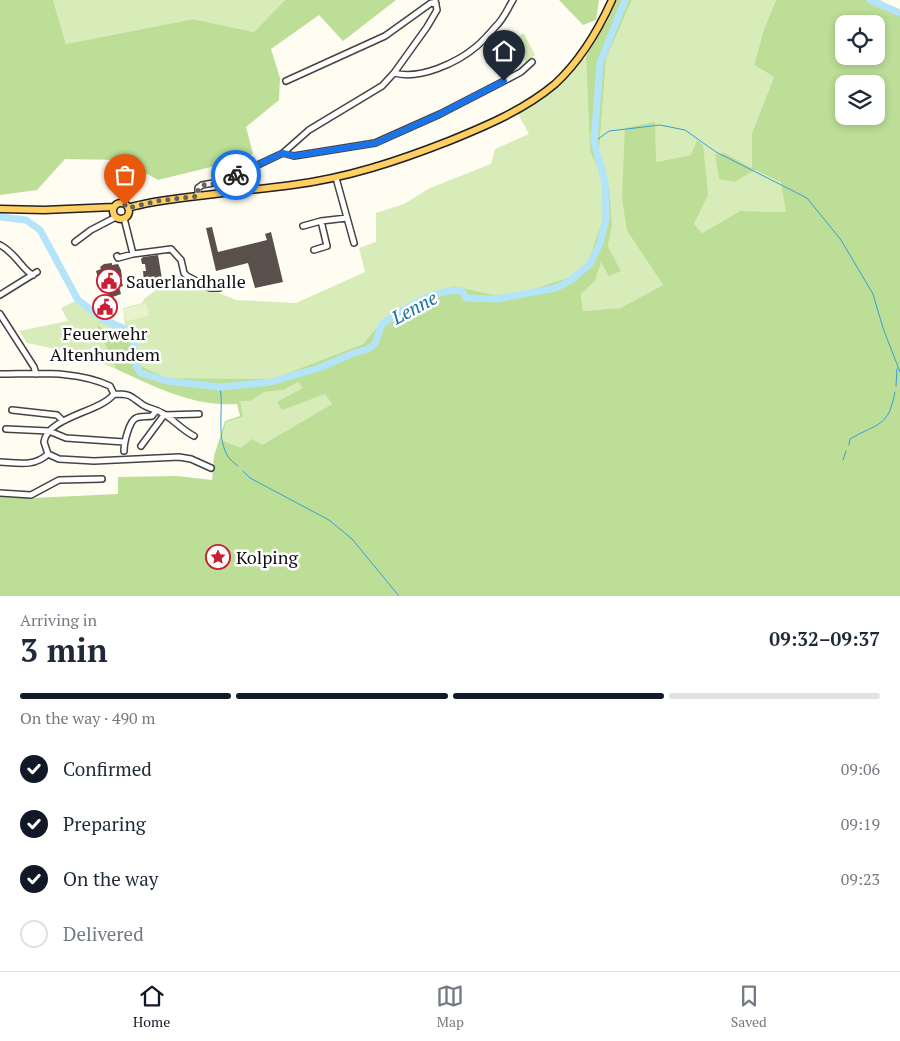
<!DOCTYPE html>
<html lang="en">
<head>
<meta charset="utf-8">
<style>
  body { margin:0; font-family:"PT Serif",serif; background:#f6f6f7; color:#1f2937; height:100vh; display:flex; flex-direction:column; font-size:19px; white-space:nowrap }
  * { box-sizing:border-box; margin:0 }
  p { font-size:16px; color:#747a83 }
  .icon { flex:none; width:28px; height:28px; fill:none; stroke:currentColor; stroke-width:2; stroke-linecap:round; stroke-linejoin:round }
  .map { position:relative; height:596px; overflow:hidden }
  .panel { display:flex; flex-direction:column; background:#fff; flex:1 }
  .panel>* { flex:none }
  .tools { position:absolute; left:835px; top:15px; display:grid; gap:10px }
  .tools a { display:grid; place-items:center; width:50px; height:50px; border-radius:10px; background:#fff; box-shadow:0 2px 8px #0003; font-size:25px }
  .pin { position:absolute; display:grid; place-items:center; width:42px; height:42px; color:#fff; margin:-51px -21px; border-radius:50% 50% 50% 0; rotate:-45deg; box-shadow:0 0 5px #0007 }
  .pin .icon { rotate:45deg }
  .courier { position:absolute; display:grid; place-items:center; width:50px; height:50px; margin:-25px; border:4px solid #1a73e8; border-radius:50%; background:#fff; color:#222; box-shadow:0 1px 6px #0007 }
  .head em { font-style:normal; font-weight:800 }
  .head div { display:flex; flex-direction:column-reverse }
  .head { display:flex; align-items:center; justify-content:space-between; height:85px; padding:0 20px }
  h1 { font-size:32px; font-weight:800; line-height:38px }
  .bar { display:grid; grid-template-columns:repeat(4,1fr); gap:8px 5px; align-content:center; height:60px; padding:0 20px }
  .bar i { height:6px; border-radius:4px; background:#e0e1e3 }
  .bar .on { background:#111827 }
  .bar p { grid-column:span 4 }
  ol { padding:0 20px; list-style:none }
  li { display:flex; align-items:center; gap:15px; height:55px }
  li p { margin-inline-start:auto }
  li .icon { padding:5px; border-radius:50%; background:#111827; color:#fff; stroke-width:4 }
  li:last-child { color:#747a83 }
  li i { width:28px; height:28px; border:2px solid #e0e1e3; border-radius:50% }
  .dock { display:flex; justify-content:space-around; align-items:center; height:70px; border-top:1px solid #e0e1e3; background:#fff; font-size:14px; color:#747a83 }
  .dock a { display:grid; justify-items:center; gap:2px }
  .dock .on { color:#111827 }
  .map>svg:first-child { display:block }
  .green { fill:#d7ecb9 }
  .forest { fill:#bcde97; fill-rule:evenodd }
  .pitch { fill:#e8f3cb }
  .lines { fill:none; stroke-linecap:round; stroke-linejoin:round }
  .stream { stroke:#37a0d5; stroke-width:1 }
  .river { stroke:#b4e4f9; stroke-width:7 }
  .building { fill:#59504b }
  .minor-casing { stroke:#434343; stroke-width:8 }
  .major-casing { stroke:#212121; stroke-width:9 }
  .minor { stroke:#fff; stroke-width:5 }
  .major { stroke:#ffcf62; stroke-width:6 }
  .done { stroke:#64635f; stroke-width:5; stroke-dasharray:0 9 }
  .route { stroke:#1a73e8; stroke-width:6 }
  .labels { text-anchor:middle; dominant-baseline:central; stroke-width:5; stroke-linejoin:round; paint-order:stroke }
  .poi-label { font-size:18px; fill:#101010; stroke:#fff; text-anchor:start }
  .water-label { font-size:19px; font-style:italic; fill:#1171a9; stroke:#fff }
</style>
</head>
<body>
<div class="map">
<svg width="900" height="596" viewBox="0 0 900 596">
  <rect width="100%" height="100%" fill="#fffcf2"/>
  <path class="green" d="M53 0H285L254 32 193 19 66 44Z
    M632 0H776L764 29 754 65 774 77 752 133V168L725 153 715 154 735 182 755 170 782 182 787 212 740 211 702 233 694 224 708 194 691 155 656 162 627 231 663 285 620 308 583 311 581 294 595 281 601 261 621 271 608 246 612 225 604 186 602 222 588 261 570 277 524 292 494 295 454 286 381 322 363 344 272 379 167 378 141 366 132 343 98 325 116 369 79 354 27 343 19 331 68 321 61 308 80 299 122 325H125L123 308 142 303 144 299C157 290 170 277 187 280L236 300 296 303 365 272 359 248 376 242V213L404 204 430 188 491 164 495 149 529 134 518 114C544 97 565 79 586 56L590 151 609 182 599 154 606 59Z
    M524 33 535 55 526 63 513 40Z
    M298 382 304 388 325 394 332 404 262 445 241 449 221 440 226 422 243 417 239 401H250L265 392 284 390Z"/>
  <path class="forest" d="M0 0H53L66 44 193 19 254 32 285 0H396L343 41 319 15 271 49 280 78 279 100 246 127 253 154 219 165 158 180 123 160 65 159 37 190 0 195Z
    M559 0H599L596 20 583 25Z
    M617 0H632L606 59 599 154 609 183H605L590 151 586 56 606 23Z
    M776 0H880L893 9 900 10V596H0V495L33 498 118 494V477L177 476 212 480 214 456 225 421 240 416 237 404C194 407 155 387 116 369L97 325 132 343 141 366 167 378 272 379 363 344 381 322 419 301 454 286 494 295 524 292 570 277 588 261 602 222 604 186H609L612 225 608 246 621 271 609 276 601 262 595 281 581 294 583 311 620 308 663 285 627 231 622 198 625 128 655 122 656 162 691 155 697 140 703 145 708 195 694 224 702 233 740 211 786 212 781 182 755 170 735 182 719 179 715 154 725 153 752 168V133L774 77 754 65 764 29ZM844 24H876V56H844ZM844 84H876V116H844ZM298 382 303 388 277 402 282 410 325 394 332 404 262 445 252 439 241 448 221 440 226 422 243 417 240 401H250L265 392 284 390Z"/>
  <path class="pitch" d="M146 303 149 316 126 321 123 309Z"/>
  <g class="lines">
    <path class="stream" d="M594 142 609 131 618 130 660 125 685 130 716 152 807 198 841 240 873 294 883 328 900 372
      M896 386 897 369
      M220 387C224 409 216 434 227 455 229 459 234 463 238 466
      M849 445 850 439C879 422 888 428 895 392
      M843 460 846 451
      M243 471 250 478 329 520 352 539 399 596"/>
    <path class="river" d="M870 0 900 13
      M0 217 26 220 40 230 78 300 104 320 123 328 133 340 136 366 141 373 167 381 220 387 271 382 319 368 354 353 368 349 375 344 381 326 385 322C405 308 438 287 462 291L466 298 497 299 556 288 571 280 590 264 600 243 606 219 605 182 594 142 600 63 625 0"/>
  </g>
  <path class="building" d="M212 227 218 252 267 240 265 234 271 232 283 282 255 288 248 263 216 271 206 228Z
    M158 255 163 285 155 290 154 285 148 286 147 280 144 281 143 271H146L145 264H142L141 259 143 257Z
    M112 263V265L118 264 121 270 122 277H120L123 286 119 287 121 294 110 298 104 287 101 288 96 271 101 269 100 267 104 264Z"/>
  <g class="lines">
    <defs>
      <path id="minor" d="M394 73C420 80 457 63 477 46 484 40 490 33 496 26 503 20 508 8 513 0
        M286 81 385 36 431 3 436 4
        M283 153 309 130 382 86 394 73 427 27 437 10 435 0
        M336 178 354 243
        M198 196V188L202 185 224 181 283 153 294 156 375 143 440 114 504 81 521 72 532 62
        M124 218 133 254 171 249 181 260 184 273 187 276 210 288H219
        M303 226 321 221 347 218
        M75 242 91 230 116 217
        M0 245C16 253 23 271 33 275
        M314 250 327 246 321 221
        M117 256 118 258 133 254
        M0 295 37 272
        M0 314 34 367 36 374
        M0 374C37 374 76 370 110 386L114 394
        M114 394C101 412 47 417 44 442L48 454 59 459 94 461 179 457 191 459 211 468
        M114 394C132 394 130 396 143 405 149 409 156 409 162 413 173 419 182 430 194 436
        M12 410 57 415 63 421
        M6 429 49 431 66 438 124 442
        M141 446 164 415 199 414
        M124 451C124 443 129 421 136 418 140 416 147 417 152 416L156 411
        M0 462C17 463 35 467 48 454
        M0 493 31 495 59 480 102 479"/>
      <path id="major" d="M113 211a8 8 0 1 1 16 0a8 8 0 1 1-16 0Z
        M128 208C151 201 174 199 198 196 230 192 261 189 292 185 347 178 398 161 449 141 486 126 524 110 555 84 581 60 598 31 612 0
        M0 209 44 210 114 207"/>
    </defs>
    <use href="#minor" class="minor-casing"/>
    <use href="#major" class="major-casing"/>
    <use href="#minor" class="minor"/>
    <use href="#major" class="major"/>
  </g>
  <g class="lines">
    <path class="done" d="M125 205 128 208 157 201 198 196V190L202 185 219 183 236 175"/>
    <path class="route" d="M236 175 283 153 294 156 376 143 440 114 504 81"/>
  </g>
  <defs>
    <symbol id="civic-ring" viewBox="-11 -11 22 22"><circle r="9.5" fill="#fff" stroke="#c81f32" stroke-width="1.5"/><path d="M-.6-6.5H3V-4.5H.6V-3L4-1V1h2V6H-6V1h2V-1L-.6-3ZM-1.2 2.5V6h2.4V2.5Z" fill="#c81f32"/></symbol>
    <symbol id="sight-ring" viewBox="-11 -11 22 22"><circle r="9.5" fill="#fff" stroke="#c81f32" stroke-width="1.5"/><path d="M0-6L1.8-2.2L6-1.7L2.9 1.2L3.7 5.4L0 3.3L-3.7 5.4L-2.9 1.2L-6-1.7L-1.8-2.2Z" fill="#c81f32"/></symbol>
  </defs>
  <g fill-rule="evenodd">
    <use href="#civic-ring" x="95" y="267" width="28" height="28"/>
    <use href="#civic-ring" x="91" y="293" width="28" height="28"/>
    <use href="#sight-ring" x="204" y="543" width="28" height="28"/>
  </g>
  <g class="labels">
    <g class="poi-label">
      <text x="126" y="281">Sauerlandhalle</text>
      <text x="105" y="333" text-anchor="middle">Feuerwehr<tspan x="105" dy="21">Altenhundem</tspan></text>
      <text x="236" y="557">Kolping</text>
    </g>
    <g class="water-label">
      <text transform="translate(414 307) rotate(-28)">Lenne</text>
    </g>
  </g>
</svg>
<div class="tools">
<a><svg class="icon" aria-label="locate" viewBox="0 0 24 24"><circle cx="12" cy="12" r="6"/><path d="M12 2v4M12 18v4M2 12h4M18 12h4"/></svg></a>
<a><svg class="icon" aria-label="layers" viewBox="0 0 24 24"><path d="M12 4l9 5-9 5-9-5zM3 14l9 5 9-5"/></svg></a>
</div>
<div class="pin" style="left:125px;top:205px;background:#ea580c"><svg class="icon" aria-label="bag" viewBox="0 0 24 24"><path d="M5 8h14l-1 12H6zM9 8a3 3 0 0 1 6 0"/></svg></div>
<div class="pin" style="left:504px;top:81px;background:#1f2937"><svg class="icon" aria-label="home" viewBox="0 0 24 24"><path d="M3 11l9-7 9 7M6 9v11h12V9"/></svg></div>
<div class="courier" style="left:236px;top:175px"><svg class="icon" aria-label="bike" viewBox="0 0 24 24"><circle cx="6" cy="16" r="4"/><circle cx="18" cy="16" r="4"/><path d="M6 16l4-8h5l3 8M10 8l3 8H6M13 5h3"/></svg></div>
</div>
<section class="panel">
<div class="head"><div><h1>3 min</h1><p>Arriving in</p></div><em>09:32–09:37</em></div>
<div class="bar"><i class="on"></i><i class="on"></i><i class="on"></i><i></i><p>On the way · 490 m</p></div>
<ol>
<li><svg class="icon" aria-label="check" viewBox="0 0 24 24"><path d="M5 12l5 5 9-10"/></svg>Confirmed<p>09:06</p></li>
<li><svg class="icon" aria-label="check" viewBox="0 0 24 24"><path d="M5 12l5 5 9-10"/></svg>Preparing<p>09:19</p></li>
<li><svg class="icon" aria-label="check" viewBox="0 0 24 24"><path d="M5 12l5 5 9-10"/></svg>On the way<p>09:23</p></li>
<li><i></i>Delivered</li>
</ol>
</section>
<nav class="dock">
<a class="on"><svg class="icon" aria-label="home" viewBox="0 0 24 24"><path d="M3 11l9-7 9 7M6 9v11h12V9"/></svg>Home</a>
<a><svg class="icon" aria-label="map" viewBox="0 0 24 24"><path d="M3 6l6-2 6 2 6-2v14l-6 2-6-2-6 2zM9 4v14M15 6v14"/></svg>Map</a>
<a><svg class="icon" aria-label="saved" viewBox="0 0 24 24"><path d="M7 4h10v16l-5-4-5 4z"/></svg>Saved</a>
</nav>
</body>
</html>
